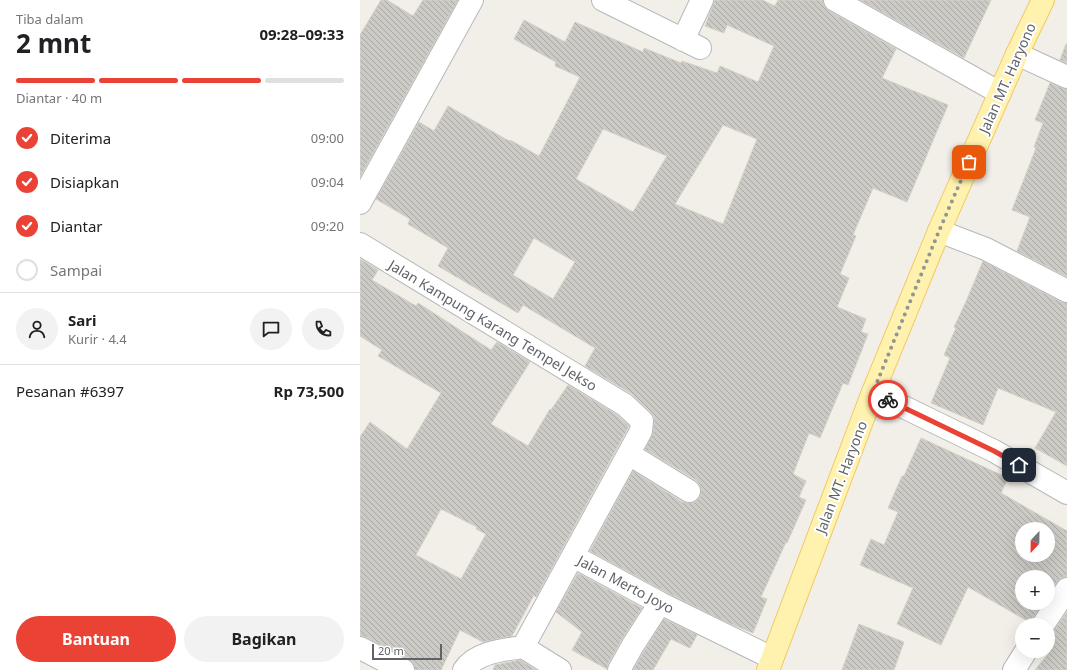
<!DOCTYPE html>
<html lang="id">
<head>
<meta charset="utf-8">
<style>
  body { margin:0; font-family:"Noto Sans",sans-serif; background:#f2f2f2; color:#202124; height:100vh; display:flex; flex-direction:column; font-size:15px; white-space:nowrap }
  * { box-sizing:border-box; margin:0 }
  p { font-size:13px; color:#757577 }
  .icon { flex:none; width:22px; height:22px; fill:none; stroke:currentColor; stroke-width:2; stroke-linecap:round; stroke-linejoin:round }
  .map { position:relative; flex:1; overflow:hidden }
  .panel { display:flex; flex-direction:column; background:#fff; width:360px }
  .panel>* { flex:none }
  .needle { width:26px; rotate:202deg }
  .controls { position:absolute; left:655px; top:522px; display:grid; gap:8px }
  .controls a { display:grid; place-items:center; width:40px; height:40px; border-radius:50%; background:#fff; box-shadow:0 4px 16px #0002; font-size:20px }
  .scale { position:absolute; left:12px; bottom:10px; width:70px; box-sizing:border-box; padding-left:4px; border:2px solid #5f6368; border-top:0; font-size:11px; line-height:14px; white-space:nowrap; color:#5f6368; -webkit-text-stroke:3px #fff; paint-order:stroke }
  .pin { position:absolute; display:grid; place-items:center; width:34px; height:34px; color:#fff; margin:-17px; border-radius:8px; box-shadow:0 2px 6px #0006 }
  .courier { position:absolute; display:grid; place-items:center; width:40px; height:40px; margin:-20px; border:3px solid #ea4335; border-radius:50%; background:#fff; color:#222; box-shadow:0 1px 5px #0007 }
  .headline em { font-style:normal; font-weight:700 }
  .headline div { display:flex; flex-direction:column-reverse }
  .headline { display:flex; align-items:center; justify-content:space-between; height:68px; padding:0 16px }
  h1 { font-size:26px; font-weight:700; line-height:30px }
  .bar { display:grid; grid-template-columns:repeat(4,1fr); gap:6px 4px; align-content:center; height:48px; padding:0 16px }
  .bar i { height:5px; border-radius:3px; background:#e0e0e0 }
  .bar .selected { background:#ea4335 }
  .bar p { grid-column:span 4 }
  .line { display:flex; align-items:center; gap:10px; padding:0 16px; border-top:1px solid #e0e0e0 }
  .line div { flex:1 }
  .round { display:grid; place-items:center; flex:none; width:42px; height:42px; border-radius:21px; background:#f2f2f2 }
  ol { padding:0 16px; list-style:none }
  li { display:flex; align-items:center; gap:12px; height:44px }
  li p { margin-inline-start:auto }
  li .icon { padding:4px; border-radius:50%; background:#ea4335; color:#fff; stroke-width:4 }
  li:last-child { color:#757577 }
  li i { width:22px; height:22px; border:2px solid #e0e0e0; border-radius:50% }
  .action { display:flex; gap:8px; margin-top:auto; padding:8px 16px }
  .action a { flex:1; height:46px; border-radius:24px; background:#ea4335; color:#fff; font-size:16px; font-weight:700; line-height:46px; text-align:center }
  .action a+a { background:#f2f2f2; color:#202124 }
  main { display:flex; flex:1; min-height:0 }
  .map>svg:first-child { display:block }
  .building { fill:url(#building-back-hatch); stroke:#d6d1c6; fill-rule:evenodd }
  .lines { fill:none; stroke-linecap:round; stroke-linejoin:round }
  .minor-casing { stroke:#b5b8bc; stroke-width:24 }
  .primary-casing { stroke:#f2c960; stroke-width:24 }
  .minor { stroke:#fff; stroke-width:22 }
  .primary { stroke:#fff2af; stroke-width:22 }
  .done { stroke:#929495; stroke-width:4; stroke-dasharray:0 7.2 }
  .route { stroke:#ea4335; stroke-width:5 }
  .labels { text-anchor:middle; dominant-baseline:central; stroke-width:4; stroke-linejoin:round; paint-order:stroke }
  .street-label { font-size:14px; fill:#5f6368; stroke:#fff }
</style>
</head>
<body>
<main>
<section class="panel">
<div class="headline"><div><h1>2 mnt</h1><p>Tiba dalam</p></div><em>09:28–09:33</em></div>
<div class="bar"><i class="selected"></i><i class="selected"></i><i class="selected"></i><i></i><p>Diantar · 40 m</p></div>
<ol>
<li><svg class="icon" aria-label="check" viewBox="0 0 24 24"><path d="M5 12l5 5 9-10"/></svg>Diterima<p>09:00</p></li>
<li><svg class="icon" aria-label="check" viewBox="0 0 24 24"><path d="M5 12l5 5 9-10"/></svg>Disiapkan<p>09:04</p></li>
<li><svg class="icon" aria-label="check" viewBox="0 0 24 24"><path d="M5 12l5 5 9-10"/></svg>Diantar<p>09:20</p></li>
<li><i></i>Sampai</li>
</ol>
<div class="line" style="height:72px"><a class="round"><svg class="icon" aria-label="person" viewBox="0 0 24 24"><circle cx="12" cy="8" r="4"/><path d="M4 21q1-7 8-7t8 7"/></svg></a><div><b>Sari</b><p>Kurir · 4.4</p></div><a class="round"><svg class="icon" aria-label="chat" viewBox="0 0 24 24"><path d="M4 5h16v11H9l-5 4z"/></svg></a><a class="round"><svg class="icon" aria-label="phone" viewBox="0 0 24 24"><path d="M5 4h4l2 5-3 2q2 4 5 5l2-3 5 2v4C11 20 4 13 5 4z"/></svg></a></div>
<div class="line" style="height:52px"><div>Pesanan #6397</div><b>Rp 73,500</b></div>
<div class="action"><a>Bantuan</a><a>Bagikan</a></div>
</section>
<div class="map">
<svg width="707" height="670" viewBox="0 0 707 670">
  <defs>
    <pattern id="building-back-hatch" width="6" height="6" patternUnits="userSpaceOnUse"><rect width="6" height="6" fill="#cccac5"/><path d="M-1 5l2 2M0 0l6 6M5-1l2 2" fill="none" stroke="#a9a8a4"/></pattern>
  </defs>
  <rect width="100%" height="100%" fill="#f1efe8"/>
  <path class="building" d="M21 0H27L53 16 63 0H98L0 177V35Z
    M355 0H402L415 6 418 0H463L464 6 469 11 536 49 522 78 588 105 547 202 513 188 493 235 496 236 480 274 489 278 477 307 506 319 501 332 508 334 488 385 483 383 460 438 449 433 433 474 446 481 439 497 446 500 427 543 426 542 401 597 407 599 393 633 366 622 306 592 230 551 273 471 322 502 328 503 335 502 340 497 341 491 340 485 336 480 285 449 293 433 294 422V416L291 412 272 394 225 366 235 348 163 305 158 313 78 266 88 248 48 224 50 219 16 199 59 122 74 131 88 106 149 141 150 140 179 156 220 77 195 66 196 62 154 39 164 20 205 42 215 22 283 52 284 48 321 63 322 61 357 73 360 66 398 82 414 46 367 25 364 33 345 26ZM363 125 397 139 363 224 315 204ZM243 129 307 156 273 212 216 179ZM174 238 215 262 193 299 153 275Z
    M500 0H631L604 58Z
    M706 44H707V63L700 60Z
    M690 83 702 88 707 89V277L657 251 670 217 652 210 676 148 674 147 683 123 675 120Z
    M0 259 18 270 12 280 56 306 58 303 131 350 137 342 170 362 131 424 168 446 190 409 191 410 208 385 257 415 269 426 176 597 174 595 152 636 123 642 100 630 81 670H57L55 669 53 663 49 659 6 637 0 636V437L10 422 47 449 81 393 18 356 22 350 0 336ZM81 509 117 527 116 529 126 534 101 579 56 555Z
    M623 261 701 302 707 303V466L675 448 696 412 638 388 623 425 571 403 590 358 584 355 596 328 594 327 605 304Z
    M561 438 648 478 641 493 707 531V577L701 578 697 582 688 595V577H662V603H683L673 618 671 623 608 587 581 645 537 624 553 588 500 565 511 539 524 545 538 512 528 508 542 476H544ZM662 529H688V555H662Z
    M218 573 282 608 262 639 248 664 247 669 212 650 222 632 196 612Z
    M707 612V670H675L688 654V636L693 632Z
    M304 619 337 635 330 648 311 639 293 670H273L284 651Z
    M499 624 544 642 534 670H482Z
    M160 660 176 670H133L135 665Z"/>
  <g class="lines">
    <defs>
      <path id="minor" d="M243 0 340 48
        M475 0 640 93
        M323 40 342 0
        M657 54 707 77
        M0 203 112 0
        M579 231 626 249 707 291
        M0 244 265 405 282 421 281 431 163 647C144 650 116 652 104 670
        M513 392 634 451 707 493
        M269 454 329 491
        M213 556 300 603 412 658
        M683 625 707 589
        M163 647 200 670
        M0 648 43 670
        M259 670 273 645 300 603
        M654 670 666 651"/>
      <path id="primary" d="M408 670 513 392 579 231 657 54 683 0"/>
    </defs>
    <use href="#minor" class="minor-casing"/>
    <use href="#primary" class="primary-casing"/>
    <use href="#minor" class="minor"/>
    <use href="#primary" class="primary"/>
  </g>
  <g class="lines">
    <path class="done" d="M528 400 513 392 579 231 609 162"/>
    <path class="route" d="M528 400 634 451 659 465"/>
  </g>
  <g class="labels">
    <g class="street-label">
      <text transform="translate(647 78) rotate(-66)">Jalan MT. Haryono</text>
      <text transform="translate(133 325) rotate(31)">Jalan Kampung Karang Tempel Jekso</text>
      <text transform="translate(481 477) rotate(-69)">Jalan MT. Haryono</text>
      <text transform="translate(266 584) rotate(28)">Jalan Merto Joyo</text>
    </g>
  </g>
</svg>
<div class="controls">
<a><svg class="needle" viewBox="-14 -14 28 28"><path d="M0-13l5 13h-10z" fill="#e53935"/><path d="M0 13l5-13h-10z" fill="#757577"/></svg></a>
<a>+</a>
<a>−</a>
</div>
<div class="scale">20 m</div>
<div class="pin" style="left:609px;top:162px;background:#ea580c"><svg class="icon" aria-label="bag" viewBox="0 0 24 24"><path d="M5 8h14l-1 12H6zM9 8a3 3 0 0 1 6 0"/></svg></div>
<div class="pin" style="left:659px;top:465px;background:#1f2937"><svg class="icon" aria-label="home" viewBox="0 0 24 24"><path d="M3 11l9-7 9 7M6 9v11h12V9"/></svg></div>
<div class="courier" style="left:528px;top:400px"><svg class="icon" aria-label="bike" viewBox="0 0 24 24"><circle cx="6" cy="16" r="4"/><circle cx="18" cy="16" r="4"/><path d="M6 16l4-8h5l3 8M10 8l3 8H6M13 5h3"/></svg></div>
</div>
</main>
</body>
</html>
